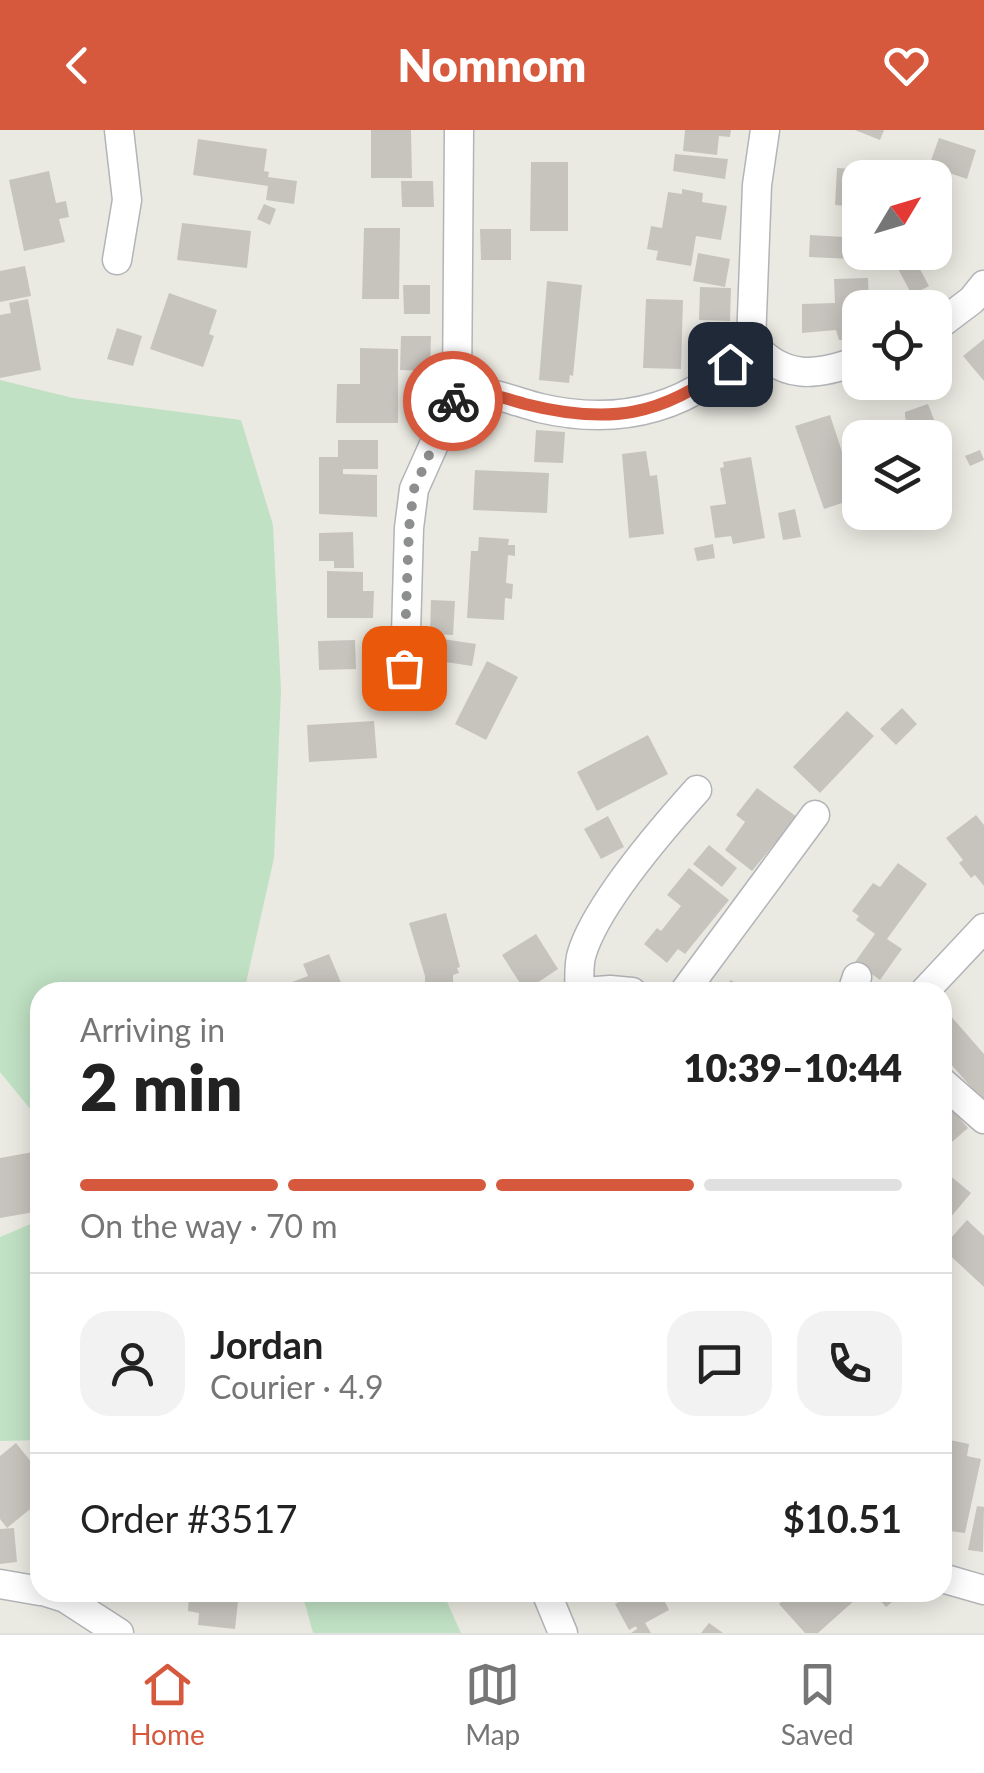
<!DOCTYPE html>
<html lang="en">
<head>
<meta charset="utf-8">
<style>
  body { margin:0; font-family:Lato,sans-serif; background:#f2f2f2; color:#222; height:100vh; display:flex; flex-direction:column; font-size:38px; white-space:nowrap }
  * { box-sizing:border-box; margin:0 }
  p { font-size:32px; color:#767676 }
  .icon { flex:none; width:55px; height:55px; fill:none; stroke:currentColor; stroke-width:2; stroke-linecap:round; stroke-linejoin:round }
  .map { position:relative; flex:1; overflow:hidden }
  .side { position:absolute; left:30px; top:852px; width:922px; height:620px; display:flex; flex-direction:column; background:#fff; border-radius:30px; box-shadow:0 5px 25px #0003 }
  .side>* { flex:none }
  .needle { width:65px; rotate:52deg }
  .tools { position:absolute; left:842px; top:30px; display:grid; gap:20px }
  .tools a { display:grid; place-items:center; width:110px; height:110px; border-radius:20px; background:#fff; box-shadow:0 5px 25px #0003; font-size:50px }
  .pin { position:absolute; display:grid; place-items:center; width:85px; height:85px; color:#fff; margin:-42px; border-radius:20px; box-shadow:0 5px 15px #0006 }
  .courier { position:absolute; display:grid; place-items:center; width:100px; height:100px; margin:-50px; border:8px solid #d7593d; border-radius:50%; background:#fff; color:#222; box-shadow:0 2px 12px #0007 }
  .headline em { font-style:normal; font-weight:800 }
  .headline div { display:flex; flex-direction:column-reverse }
  .headline { display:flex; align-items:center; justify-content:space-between; height:170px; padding:0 50px }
  h1 { font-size:65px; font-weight:800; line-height:75px }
  .bar { display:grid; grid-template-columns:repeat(4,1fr); gap:15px 10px; align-content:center; height:120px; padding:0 50px }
  .bar i { height:12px; border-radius:8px; background:#e0e0e0 }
  .bar .selected { background:#d7593d }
  .bar p { grid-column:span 4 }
  .line { display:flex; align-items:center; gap:25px; padding:0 50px; border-top:2px solid #e0e0e0 }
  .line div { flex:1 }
  .round { display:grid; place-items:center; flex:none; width:105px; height:105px; border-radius:30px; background:#f2f2f2 }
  header { display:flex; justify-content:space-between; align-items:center; height:130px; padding:0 50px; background:#d7593d; color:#fff; font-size:45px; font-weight:800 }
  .tab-bar { display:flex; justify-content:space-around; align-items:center; height:140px; border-top:2px solid #e0e0e0; background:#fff; font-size:28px; color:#767676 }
  .tab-bar a { display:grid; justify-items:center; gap:5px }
  .tab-bar .selected { color:#d7593d }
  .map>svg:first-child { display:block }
  .green { fill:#c0e1c4 }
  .building { fill:#c7c4be }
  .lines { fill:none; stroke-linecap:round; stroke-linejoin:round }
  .street-casing { stroke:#b2b4b8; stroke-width:31 }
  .street { stroke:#fff; stroke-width:28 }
  .done { stroke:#8d8e8e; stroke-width:10; stroke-dasharray:0 18 }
  .route { stroke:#d7593d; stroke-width:12 }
</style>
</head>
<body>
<header><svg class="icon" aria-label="back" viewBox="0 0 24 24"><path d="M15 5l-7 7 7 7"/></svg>Nomnom<svg class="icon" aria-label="heart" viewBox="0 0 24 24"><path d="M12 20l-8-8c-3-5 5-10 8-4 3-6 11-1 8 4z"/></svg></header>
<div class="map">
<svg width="984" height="1503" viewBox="0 0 984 1503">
  <rect width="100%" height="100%" fill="#ebeae2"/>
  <path class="green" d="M0 250 73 268 241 290 273 395 281 561 274 728 244 862H40V991L0 942Z
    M40 1090V1310L0 1311V1107Z
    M302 1463H443L461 1503H313Z"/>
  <path class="building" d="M371 0H411L412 48H371Z
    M685 0H731L730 7 719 6 717 25 683 21Z
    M855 0H884L880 10Z
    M939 8 976 20 967 49 929 36Z
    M198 9 267 19 264 41 269 42 268 47 297 51 294 74 266 70 268 56 193 45Z
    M675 24 728 29 725 49 673 41Z
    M531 32H568V101H530Z
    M837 38 885 41V48H860V112H852L851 129 809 127 810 105 844 107 846 76 835 75Z
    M49 41 56 73 66 71 69 87 59 89 65 112 24 121 9 50Z
    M401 51H433L434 77H402Z
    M682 59 703 63 702 72 727 76 721 110 696 106 691 136 656 130 658 121 647 119 651 96 662 98 668 62 682 64Z
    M264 74 276 79 270 95 257 89Z
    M182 93 251 101 247 138 177 130Z
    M364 98H400L399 169H362Z
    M480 99H511V130H481Z
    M698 123 730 129 725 157 693 151Z
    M914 128 929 156 912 165 897 137Z
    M25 136 31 166 0 172V141Z
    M868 148 869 178H860V202H854V209L839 210 836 200 802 203V174L835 173 834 149Z
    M547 151 582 155 573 246 570 245 569 253 539 250Z
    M403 155H430V184H404Z
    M700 157 731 158 730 191 699 190Z
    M169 163 217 180 209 204 214 206 203 237 150 219Z
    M28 169 41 240 0 248V185L11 183 9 173Z
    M646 169 683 170 681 239 643 238Z
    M117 198 142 206 133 236 107 229Z
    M401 206H431L430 241 400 240Z
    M984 209V251L963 226Z
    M360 218 398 219V293H336L337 254H360Z
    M883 252H901L902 257 888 263Z
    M928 274 952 337 935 343V308H911L905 287V282Z
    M830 285 857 368 824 379 795 296Z
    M536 300 565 302 563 333 534 332Z
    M338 310H378V339H343V344L377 345V387L319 384V327H338Z
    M980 320 984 330 970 336 965 326Z
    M646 321 650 346 657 345 664 404 629 408 622 324Z
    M751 327 765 408 733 414 731 406 715 408 710 376 726 374 720 338 724 337 723 332Z
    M475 340 549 343 547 383 473 380Z
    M795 379 801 407 783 410 778 383Z
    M353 402 354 438H334V431H319V403Z
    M479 407 509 409 508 415H515V426L508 425 506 453 513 454 512 469 505 468 504 490 467 488 471 421H478Z
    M713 414 715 428 697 431 694 418Z
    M327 441 363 442V461H374L373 488H327Z
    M431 470 455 471 453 505 430 504Z
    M443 509 476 514 472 536 439 531Z
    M355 510 356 539 319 540 318 511Z
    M487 531 518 547 486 610 455 594Z
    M902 578 917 594 896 615 880 599Z
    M847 581 874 606 820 663 793 637Z
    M374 591 377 628 309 632 307 595Z
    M648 605 668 644 597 681 577 642Z
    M757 658 797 687 752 741 725 720 745 692 736 685Z
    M976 685 984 695V756L975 745 971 748 959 733 963 730 946 708Z
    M608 686 624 717 601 729 584 699Z
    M709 715 737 738 722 757 693 734Z
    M898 733 927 754 887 809 902 819 880 850 855 832 875 804 856 790 859 786 852 781 873 753 880 757Z
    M689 738 729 770 685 824 678 819 667 833 644 814 657 798 661 801 681 776 667 765Z
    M446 783 460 837 457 838 459 843 453 845V862H425V846L409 793Z
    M536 804 558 839 525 861 502 825Z
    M329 824 345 862H290L287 854 308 846 303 834Z
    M731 850 742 858 739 862H721Z
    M267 853 284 854 283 862H267Z
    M949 884 984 924V972L942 924V889Z
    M942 968 968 998 945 1018 942 1015Z
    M33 1022 40 1081 0 1088V1028Z
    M942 1039 971 1063 950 1088 942 1081Z
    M967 1090 984 1106V1157L942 1118Z
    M950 1310 969 1314 967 1326 981 1329 965 1403 942 1400V1322L948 1323Z
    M16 1313 40 1343V1371L7 1398 0 1389V1326Z
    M977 1376 984 1377 983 1422 968 1420Z
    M14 1398 17 1432 0 1434V1399Z
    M189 1462H239L235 1499 198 1495 199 1483 188 1481Z
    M617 1462H660L669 1480 645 1493 651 1503H631L637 1499 636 1496 629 1500 615 1474 622 1470Z
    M792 1462H870L859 1472 856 1469 818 1503H805L779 1474Z
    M877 1462H894L898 1467 886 1477 875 1465Z
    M709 1493 723 1503H701Z"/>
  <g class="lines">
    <defs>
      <path id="street" d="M117 130 127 70 119 0
        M935 198 972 170 984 155
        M751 212C783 251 817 246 860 230
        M457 263C485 258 513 271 540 278 621 297 698 278 751 212L757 55 765 0
        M405 539 409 398 414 359 457 263 459 0
        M579 862C580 850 578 834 582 823 597 774 662 699 697 660
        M584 862 610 860 632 862
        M684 862 815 685
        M852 862 857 847
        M924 862 984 798
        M942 952 984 989
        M942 1448 984 1460
        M0 1454 40 1461
        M46 1462 65 1468 119 1503
        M546 1462 563 1503"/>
    </defs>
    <use href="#street" class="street-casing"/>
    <use href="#street" class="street"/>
  </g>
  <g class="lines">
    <path class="done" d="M404 538 409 398 414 359 453 271"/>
    <path class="route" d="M453 271 457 263C481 258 502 268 525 274 608 295 662 287 730 234"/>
  </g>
</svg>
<div class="tools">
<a><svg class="needle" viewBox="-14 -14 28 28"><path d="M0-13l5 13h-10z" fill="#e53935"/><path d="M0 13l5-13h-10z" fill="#767676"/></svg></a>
<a><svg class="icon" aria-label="locate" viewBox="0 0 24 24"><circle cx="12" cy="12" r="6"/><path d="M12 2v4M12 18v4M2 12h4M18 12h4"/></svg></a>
<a><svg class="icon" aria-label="layers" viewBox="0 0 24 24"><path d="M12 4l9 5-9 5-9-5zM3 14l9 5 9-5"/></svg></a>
</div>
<div class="pin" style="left:404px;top:538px;background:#ea580c"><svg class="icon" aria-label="bag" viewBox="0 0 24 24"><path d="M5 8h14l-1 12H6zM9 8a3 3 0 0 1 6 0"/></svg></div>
<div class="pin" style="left:730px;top:234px;background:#1f2937"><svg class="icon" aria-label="home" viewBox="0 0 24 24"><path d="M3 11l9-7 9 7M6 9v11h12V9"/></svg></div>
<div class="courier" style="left:453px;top:271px"><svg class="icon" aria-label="bike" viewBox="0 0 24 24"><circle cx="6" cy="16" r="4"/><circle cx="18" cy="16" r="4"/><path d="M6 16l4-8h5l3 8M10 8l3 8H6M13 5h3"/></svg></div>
<section class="side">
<div class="headline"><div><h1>2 min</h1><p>Arriving in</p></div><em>10:39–10:44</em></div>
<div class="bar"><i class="selected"></i><i class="selected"></i><i class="selected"></i><i></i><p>On the way · 70 m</p></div>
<div class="line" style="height:180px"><a class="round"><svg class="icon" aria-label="person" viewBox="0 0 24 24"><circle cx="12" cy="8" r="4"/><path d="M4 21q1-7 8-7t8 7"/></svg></a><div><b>Jordan</b><p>Courier · 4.9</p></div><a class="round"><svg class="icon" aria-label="chat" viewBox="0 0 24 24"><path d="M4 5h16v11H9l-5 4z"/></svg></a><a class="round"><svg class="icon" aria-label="phone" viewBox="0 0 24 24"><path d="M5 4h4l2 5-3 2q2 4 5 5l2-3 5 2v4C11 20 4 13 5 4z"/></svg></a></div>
<div class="line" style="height:130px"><div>Order #3517</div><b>$10.51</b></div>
</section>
</div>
<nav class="tab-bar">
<a class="selected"><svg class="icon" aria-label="home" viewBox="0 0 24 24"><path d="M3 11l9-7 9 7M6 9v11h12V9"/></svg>Home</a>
<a><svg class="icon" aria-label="map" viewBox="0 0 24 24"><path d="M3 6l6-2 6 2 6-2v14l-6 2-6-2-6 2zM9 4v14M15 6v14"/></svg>Map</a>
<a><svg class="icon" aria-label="saved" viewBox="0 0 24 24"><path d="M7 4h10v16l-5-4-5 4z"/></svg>Saved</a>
</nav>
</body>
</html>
